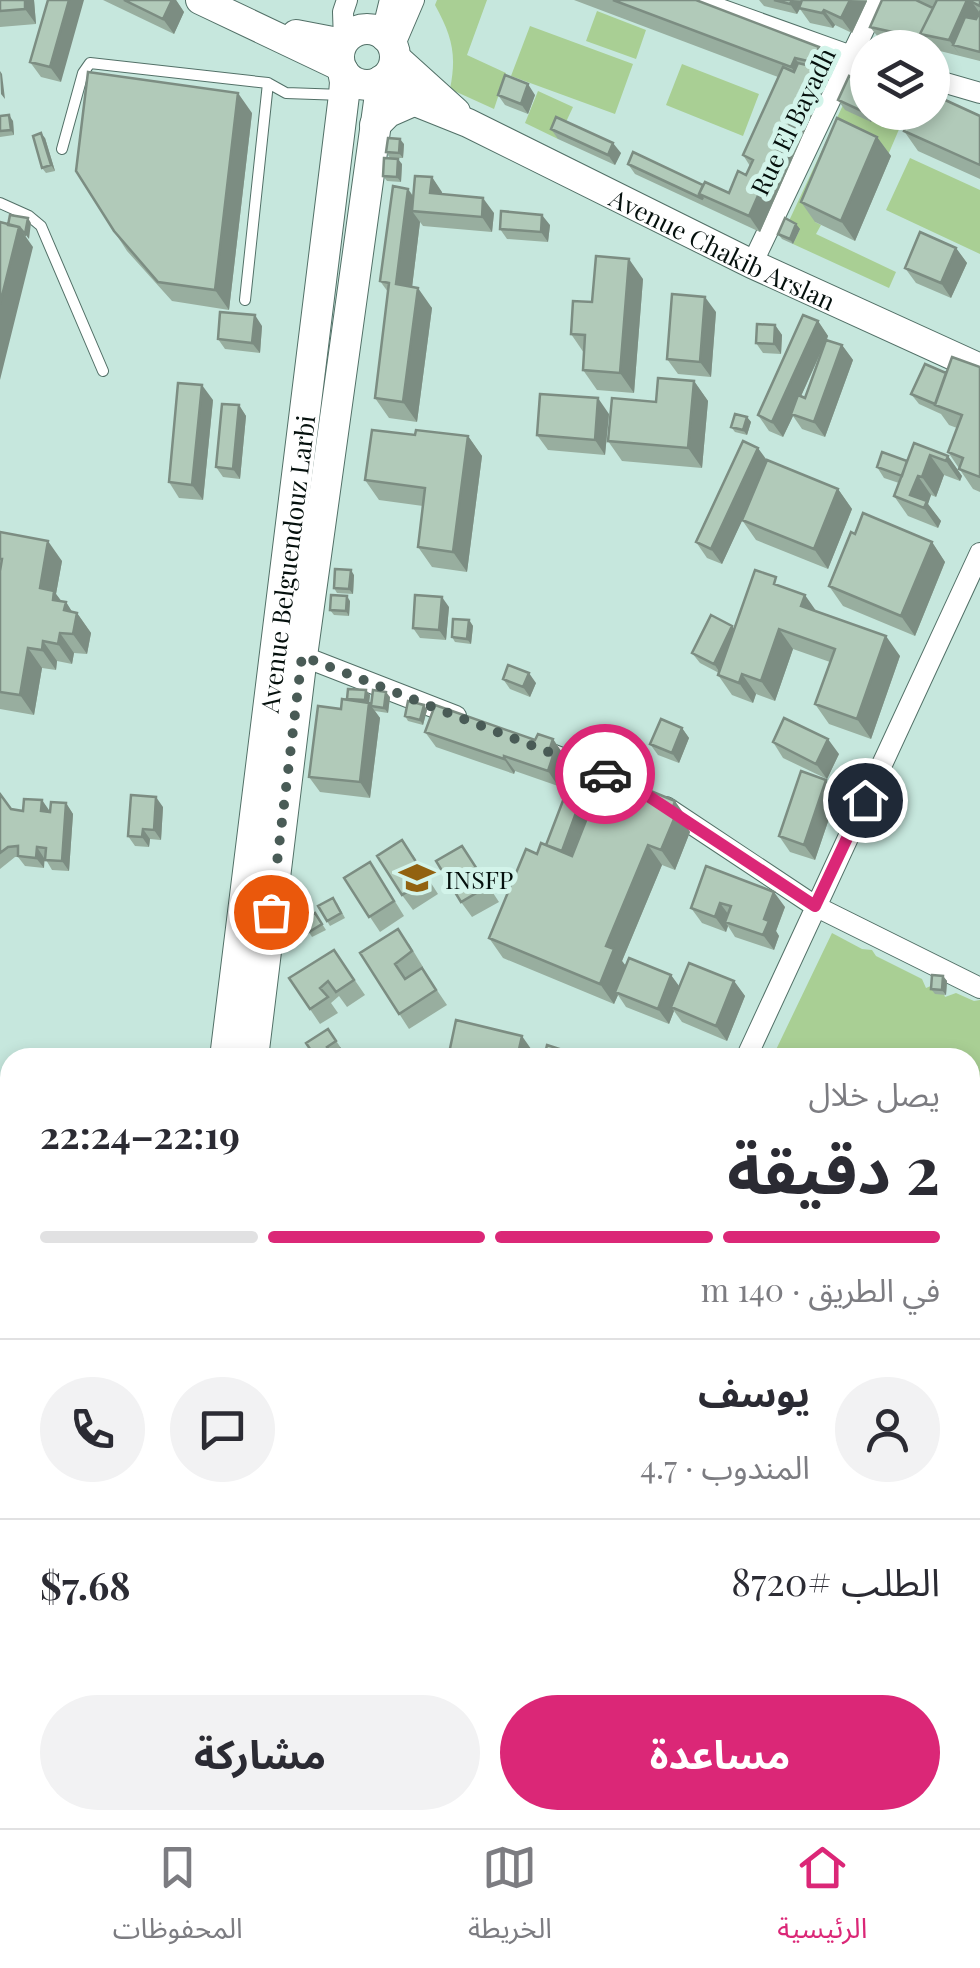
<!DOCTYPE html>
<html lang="ar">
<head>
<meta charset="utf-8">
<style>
  body { margin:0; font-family:"Playfair Display","Noto Sans Arabic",serif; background:#f2f2f3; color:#2b2b33; direction:rtl; height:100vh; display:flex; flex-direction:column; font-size:38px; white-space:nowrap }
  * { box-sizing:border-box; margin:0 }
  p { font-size:32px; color:#7c7c81 }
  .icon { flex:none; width:55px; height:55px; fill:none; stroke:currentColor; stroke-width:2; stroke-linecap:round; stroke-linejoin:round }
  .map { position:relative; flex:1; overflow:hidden; direction:ltr }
  .panel { position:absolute; left:0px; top:1048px; width:980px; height:782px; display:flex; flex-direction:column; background:#fff; border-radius:30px 30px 0 0; box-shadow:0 5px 15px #0003; direction:rtl }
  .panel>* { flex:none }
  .tools { position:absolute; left:850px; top:30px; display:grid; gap:20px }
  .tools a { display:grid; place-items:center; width:100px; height:100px; border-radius:50%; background:#fff; box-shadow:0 5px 15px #0003; font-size:50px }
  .pin { position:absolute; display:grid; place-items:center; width:85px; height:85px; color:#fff; margin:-42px; border:5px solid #fff; border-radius:50%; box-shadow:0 2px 10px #0007 }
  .courier { position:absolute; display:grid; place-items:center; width:100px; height:100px; margin:-50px; border:8px solid #db2777; border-radius:50%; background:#fff; color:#222; box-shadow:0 2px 12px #0007 }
  .head em { font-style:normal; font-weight:700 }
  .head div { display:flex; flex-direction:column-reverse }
  .head { display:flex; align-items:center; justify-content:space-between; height:170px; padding:0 40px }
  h1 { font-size:65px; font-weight:700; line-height:75px }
  .bar { display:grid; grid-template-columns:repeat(4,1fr); gap:15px 10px; align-content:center; height:120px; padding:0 40px }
  .bar i { height:12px; border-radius:8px; background:#e1e1e2 }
  .bar .selected { background:#db2777 }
  .bar p { grid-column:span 4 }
  .line { display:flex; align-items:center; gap:25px; padding:0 40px; border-top:2px solid #e1e1e2 }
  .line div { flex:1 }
  .round { display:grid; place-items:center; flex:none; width:105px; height:105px; border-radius:52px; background:#f2f2f3 }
  .primary-button { display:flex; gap:20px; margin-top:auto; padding:20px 40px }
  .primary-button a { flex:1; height:115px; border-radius:60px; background:#db2777; color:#fff; font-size:40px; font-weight:700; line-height:115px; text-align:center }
  .primary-button a+a { background:#f2f2f3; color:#2b2b33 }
  .tab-bar { display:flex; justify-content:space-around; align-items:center; height:140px; border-top:2px solid #e1e1e2; background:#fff; font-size:28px; color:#7c7c81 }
  .tab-bar a { display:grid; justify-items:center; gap:5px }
  .tab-bar .selected { color:#db2777 }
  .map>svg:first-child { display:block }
  .green { fill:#a9cf94 }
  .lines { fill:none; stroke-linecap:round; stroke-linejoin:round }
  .service-casing { stroke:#527067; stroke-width:12 }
  .minor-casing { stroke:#527067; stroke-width:22 }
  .tertiary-casing { stroke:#527067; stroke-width:28 }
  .secondary-casing { stroke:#527067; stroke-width:30 }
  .primary-casing { stroke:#527067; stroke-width:32 }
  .service { stroke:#fff; stroke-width:10 }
  .minor { stroke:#fff; stroke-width:20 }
  .tertiary { stroke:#fff; stroke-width:25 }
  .secondary { stroke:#fff; stroke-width:28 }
  .primary { stroke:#fff; stroke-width:30 }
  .wall { fill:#98ae9f; fill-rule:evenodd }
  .shaded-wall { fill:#7c8d82 }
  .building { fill:#b1cab9; stroke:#7c8d82; stroke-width:2.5 }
  .done { stroke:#495b56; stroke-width:10; stroke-dasharray:0 18 }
  .route { stroke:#db2777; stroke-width:12 }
  .labels { text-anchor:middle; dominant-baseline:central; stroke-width:10; stroke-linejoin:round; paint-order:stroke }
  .street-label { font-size:25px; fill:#05100d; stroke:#d3f4ea }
  .poi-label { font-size:25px; fill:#05100d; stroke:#d3f4ea; text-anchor:start }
</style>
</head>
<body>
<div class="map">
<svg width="980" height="1828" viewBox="0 0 980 1828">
  <rect width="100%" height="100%" fill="#c6e7dd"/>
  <path class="green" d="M437 0H487L467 55 506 73 494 109 450 89C457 54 452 36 435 5Z
    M597 11 646 30 636 59 586 41Z
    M530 26 633 64 615 114 511 76Z
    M682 64 759 94 743 136 666 105Z
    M857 75 867 77 868 112 906 113 888 155 815 222 821 225 816 234 896 272 889 288 793 244 800 229 788 223Z
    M538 91 573 107 558 139 525 123Z
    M910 158 980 190V254L886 210Z
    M832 933 862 949 872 950 876 956 922 979 926 988 940 982 945 997 956 993 974 1001 980 1000V1221L970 1243V1058H772Z
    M0 1588 10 1590V1820H80L79 1828H0Z"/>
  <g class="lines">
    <defs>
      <path id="service" d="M62 149 83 73 90 63 268 83 286 93 343 95
        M0 203 29 216 41 226 103 371
        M245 300 268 83"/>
      <path id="minor" d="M695 0 868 62
        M344 41 343 12 347 0
        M396 42 414 0
        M932 79 980 93
        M752 264 878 0
        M302 656 456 716
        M539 749 610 777
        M666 807 815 906 980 988
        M746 1058 980 553
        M970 1287 980 1264
        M970 1603 980 1598
        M970 1775 980 1770
        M486 1828 503 1820"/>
      <path id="tertiary" d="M944 1820 948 1828"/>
      <g id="secondary">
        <path d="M200 0 341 67"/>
        <path d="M296 34 343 43"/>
        <path d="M394 56 456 112"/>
        <path id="s1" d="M393 93 468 123 752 264 980 368"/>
        <path d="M0 1133 10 1135"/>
        <path d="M970 1411 980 1416"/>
      </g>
      <g id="primary">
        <circle cx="367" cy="57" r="28"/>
        <path d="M386 37 395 0"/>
        <path d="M375 125 388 112 413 101"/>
        <path id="s2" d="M225 1058 344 95 345 82 343 71"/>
        <path d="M253 1058 302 656 382 80"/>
        <path d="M129 1828 130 1820"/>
        <path d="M162 1828 163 1820"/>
      </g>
    </defs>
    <use href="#service" class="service-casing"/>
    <use href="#minor" class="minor-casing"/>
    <use href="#tertiary" class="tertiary-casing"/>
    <use href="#secondary" class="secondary-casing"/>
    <use href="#primary" class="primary-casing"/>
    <use href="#service" class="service"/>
    <use href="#minor" class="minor"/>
    <use href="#tertiary" class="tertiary"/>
    <use href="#secondary" class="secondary"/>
    <use href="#primary" class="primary"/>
  </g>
  <path class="wall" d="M0 0H34L36 24 0 27Z
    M48 0 61 82 41 77 30 62Z
    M103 0H176L184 12 174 34Z
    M574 0H696L819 47 833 67 760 232 635 174 628 164 729 193 746 175 750 166 743 155 778 77Z
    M759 0H867V1L852 33 835 25 833 28 810 23 800 9 797 14 764 6Z
    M882 0H980V61L932 49V48H924L878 37 870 27Z
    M498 95H535L528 114 505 105Z
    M838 100 868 112H876L871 122 845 110Z
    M252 113 229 310 172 301 127 251 114 231Z
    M0 116 13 121 14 135 0 137Z
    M980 116V179L918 151 904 131Z
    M551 129 621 153 615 165 558 139Z
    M877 137 891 156 855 241 815 222 801 202Z
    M45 138 55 171 46 173 42 168Z
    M404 144 403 158H390L386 152Z
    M402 164 401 182 387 181 383 176Z
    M432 177 442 194 494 213 492 232 423 226 420 222 412 287 432 308 417 422 389 418 375 398 388 292 380 281 408 189 414 197Z
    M796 224 800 229 793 244 782 239 778 234Z
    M550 225 548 242 507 239 500 229Z
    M956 248 967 263 951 298 916 283 905 268Z
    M643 279 634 393 597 390 583 370 584 353 571 334 592 302Z
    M716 312 711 377 678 374 667 359Z
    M818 321 828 336 827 340 842 345 853 360 825 437 802 429 793 416 783 437 769 431 758 415ZM824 346 805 398 801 396Z
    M775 325 782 335 781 354 763 353 756 343Z
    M262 326 260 353 225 349 218 339Z
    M980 367V492L973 489 948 452 957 428 949 425 941 414 919 404 911 394 946 373Z
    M694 381 708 401 702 468 622 461 608 441 656 402Z
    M213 400 203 500 179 498 169 482Z
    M239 405 246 416 240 479 223 477 216 467Z
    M609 414 605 455 548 450 537 435Z
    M747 417 751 422 747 435 735 432 731 427Z
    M415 435 468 436 482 456 467 572 432 567 418 547 423 506 379 500 365 480Z
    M914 443 948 456 962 476 960 481 944 475 936 497 931 495 928 504 941 521 938 528 908 516 894 496 899 483 884 478 877 467 907 461Z
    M767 460 838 489 852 509 828 569 756 540 742 520 743 518 722 564 707 558 696 542Z
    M0 532 62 561 56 594 62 602H66L72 612 77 613 91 633 87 654 74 653 72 664 57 661 56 670 42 668 34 715 0 709Z
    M932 542 945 562 915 636 843 606 829 586Z
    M354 575 353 594 337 593 334 588Z
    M783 587 817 611 900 656 871 739 829 724 815 704 830 662 793 649 775 701 756 694 753 703 732 695 718 675 719 673 700 663 692 653 732 626 734 629Z
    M350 601 349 616 334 615 330 610Z
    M449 607 446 640 420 638 413 628Z
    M469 620 473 626 471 644 455 642 452 637Z
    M503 679 536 683 530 697 510 689Z
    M366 690 370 695 369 703 371 705 390 697 388 713 375 711 380 718 370 798 320 792 309 777 341 709Z
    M424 705 427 710 423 725 408 721 405 716Z
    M682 728 689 738 679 763 658 755 650 744Z
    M425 732 535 740 553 739 563 754 559 766 563 771 558 786 515 771 514 774 436 747Z
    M773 742 839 754 827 779 783 758Z
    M579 779 648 790 689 821 687 827 690 832 675 870 662 865 622 961 626 966 671 975 679 987 734 981 745 996 727 1041 682 1022 674 1011 669 1024 626 1007 618 995 614 1004 503 958 489 938 537 854 546 845 584 791 586 788Z
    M858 780 862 785 861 795 841 794 838 789Z
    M0 794 11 809 23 811 42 800 49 812 66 803 73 814 69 871 52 870 45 858 44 868 25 866 18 857H15L0 869Z
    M837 795 815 860 790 852 779 836Z
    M163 807 161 840 150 839 149 847 135 846 128 836Z
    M413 855 438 894 413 910 402 895Z
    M472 861 499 902 472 917 461 902Z
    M706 866 785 907 776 931 779 936 774 950 735 937 728 926 726 932 702 923 691 908Z
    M380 877 404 916 380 932 344 878Z
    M337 903 345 918 330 926 318 906Z
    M315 913 326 930 312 937 302 921Z
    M409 944 423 967 408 977 422 968 447 1005 409 1029 360 953Z
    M334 950 365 995 347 1007 339 996 331 1003 338 1013 320 1024 289 978Z
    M943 976 947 981 946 995 935 994 931 989Z
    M328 1029 343 1051 316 1058Z
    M0 1222 10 1224V1406L0 1405Z
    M980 1320V1382L974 1381 970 1374V1363Z
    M10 1407V1548L0 1547V1429L5 1430 3 1427Z
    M0 1597 10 1598V1693L0 1692Z
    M970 1642 980 1676 970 1680Z
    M970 1702 976 1710 980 1723V1754L970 1757Z
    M886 1820 890 1828H825Z"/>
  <path class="shaded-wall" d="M25 0H34L36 24 25 9Z
    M69 0H84L61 82 50 67Z
    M172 0H176L184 12 174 34 163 19Z
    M792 0 804 1 797 14 790 4Z
    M850 0 867 1 852 33 841 18Z
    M967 0H974L972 2 979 12 963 48 953 45 960 55 949 40Z
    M824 10 835 25 833 28 822 13Z
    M819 47 833 67 760 232 749 216 815 67 812 62Z
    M795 58 809 78 805 87 791 67Z
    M0 71 2 74 5 99 1 94Z
    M528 84 535 95 528 114 521 104Z
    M238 93 252 113 229 310 215 290Z
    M868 104V112H876L871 122 864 112Z
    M9 115 13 121 14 135 11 130Z
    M41 133 45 138 55 171 51 165Z
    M877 137 891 156 855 241 841 221Z
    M400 139 404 144 403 158 399 153Z
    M613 143 621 153 615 165 608 155Z
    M398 159 402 164 401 182 397 177Z
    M432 177 442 192 441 209 430 193Z
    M408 189 421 209 412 211 420 222 410 304 396 284Z
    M483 198 494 213 492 232 482 217Z
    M542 215 550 225 548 242 541 232Z
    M28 218 31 223 29 239 25 234Z
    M796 224 800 229 793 244 790 239Z
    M19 227 33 247 0 380V304Z
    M956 248 967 263 951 298 941 283Z
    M629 259 643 279 634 393 620 373Z
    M418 288 432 308 417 422 403 402Z
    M705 297 716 312 711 377 700 362Z
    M255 315 262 326 260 353 252 343Z
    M818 321 828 336 793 414H791L793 416 783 437 772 422Z
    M775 325 782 335 781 354 774 344Z
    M842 345 853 360 825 437 814 422Z
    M694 381 708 401 702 468 688 448Z
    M202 385 213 400 203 500 192 485Z
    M598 398 609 414 605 455 595 440Z
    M239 405 246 416 240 479 233 469Z
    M747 417 751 422 747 435 743 430Z
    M468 436 482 456 467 572 453 552Z
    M758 448 769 463 722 564 711 549Z
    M930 455 944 475 936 497 922 477Z
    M948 456 962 476 960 481 946 461Z
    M918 476 931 495 928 504 941 521 938 528 924 508 910 495Z
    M838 489 852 509 828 569 814 549Z
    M48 541 62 561 56 594 65 606 66 602 76 618 77 613 91 633 87 654 40 588Z
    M932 542 945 562 915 636 901 616Z
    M351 570 354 575 353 594 349 589Z
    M805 595 819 615 801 606Z
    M347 596 350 601 349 616 346 611Z
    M442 597 449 607 446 640 439 630Z
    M469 620 473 626 471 644 467 639Z
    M732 626 739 636 721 674 714 664Z
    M779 629 793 649 775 701 761 681Z
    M60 633 74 653 72 664 58 644Z
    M886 636 900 656 871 739 857 719Z
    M43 641 57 661 56 670 42 650Z
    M28 648 42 668 34 715 20 695Z
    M529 673 536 683 530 697 523 687Z
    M742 674 756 694 753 703 739 683Z
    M366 690 370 695 369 703 380 718 370 798 360 782 369 705 365 700Z
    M386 692 390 697 388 713 384 708Z
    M424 705 427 710 423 725 420 720Z
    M682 728 689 738 679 763 672 753Z
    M553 739 563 754 559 766 563 771 558 786 548 771V754Z
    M828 739 839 754 827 779 816 764Z
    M504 756 515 771 514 774 504 759Z
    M634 769 648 789 637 817 623 798Z
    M826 780 837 795 815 860 804 845Z
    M858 780 862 785 861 795 858 790Z
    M620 796 634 816 628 830 614 810Z
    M156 797 163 807 161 840 154 830Z
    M42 800 49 810V821L41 811Z
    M675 801 689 821 687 827 690 832 675 870 661 850Z
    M66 803 73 814 69 871 62 861Z
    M580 804 588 814 567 866 560 855Z
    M143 829 150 839 149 847 142 837Z
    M648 845 662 865 622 961 628 969 615 992 618 995 614 1004 600 984 606 946Z
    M37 847 44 858V868L36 858Z
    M774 892 785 907 776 931 779 936 774 950 763 935 764 919Z
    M720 903 731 918 725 922 728 926 726 932 715 917Z
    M671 975 682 990 671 1007 674 1011 669 1024 658 1009Z
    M943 976 947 981 946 995 942 990Z
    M734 981 745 996 727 1041 716 1026Z
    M522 1036 536 1056 535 1058H517Z
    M980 1175V1226L970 1248V1197Z
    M10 1465V1541L2 1529Z
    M970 1702 976 1710 980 1723V1736L970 1710Z"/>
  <path class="building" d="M0 0H25V9L0 11Z
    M48 0H69L50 67 30 62Z
    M124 0H172L163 19Z
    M613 0H696L819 47 812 62 795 58 791 67Z
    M774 0H792L790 4Z
    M802 0H850L841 18 824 10 822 13 799 8Z
    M882 0H916L933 8 920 34 924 39 870 27Z
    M937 0H967L949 40 920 34Z
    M972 0H980V6L972 2Z
    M980 12V52L953 45 965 17 976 19Z
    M798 63 815 67 749 216 699 194 705 182 729 193 738 171 746 175 753 160 743 155 783 67 794 72Z
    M88 72 238 93 215 290 158 282 114 231 76 171Z
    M505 75 528 84 521 104 498 95Z
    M849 76 868 85V104L864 112 838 100Z
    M932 94 980 116V165L904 131 912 112H932Z
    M9 115 11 130 0 131V116Z
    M556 117 613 143 608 155 551 129Z
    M837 118 877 137 841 221 801 202Z
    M41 133 51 165 42 168 33 136Z
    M388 138 400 139 399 153 386 152Z
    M633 152 703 185 699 194 703 199 628 164Z
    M384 158 398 159 397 177 383 176Z
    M415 176 432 177 430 193 483 198 482 217 412 211Z
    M393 186 408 189 396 284 418 288 403 402 375 398 389 283 380 281Z
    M501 211 542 215 541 232 500 229Z
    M10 215 28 218 25 234 19 227 8 225Z
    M785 218 796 224 790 239 778 234Z
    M0 222 19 227 0 304Z
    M920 232 956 248 941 283 905 268Z
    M596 256 629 259 620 373 583 370 585 335 571 334 573 301 592 302Z
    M672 294 705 297 700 362 667 359Z
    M220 312 255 315 252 343 218 339Z
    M803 315 818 321 772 422 758 415Z
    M757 324 775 325 774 344 756 343Z
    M826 340 842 345 814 422 791 414 798 395 805 398Z
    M952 357 980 367V477L959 469 963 458 948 452 962 415 935 405Z
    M925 364 946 373 935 404 911 394Z
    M658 378 694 381 688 448 608 441 612 398 656 402Z
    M178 383 202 385 192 485 169 482Z
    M540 394 598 398 595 440 537 435Z
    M222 404 239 405 233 469 216 467Z
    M735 414 747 417 743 430 731 427Z
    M372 430 415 435 416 430 468 436 453 552 418 547 425 488 365 480Z
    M743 441 758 448 711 549 696 542Z
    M914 443 948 456 946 461 930 455 922 477 918 476 910 495 927 501 924 508 894 496Z
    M882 452 907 461 902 476 877 467Z
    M767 460 838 489 814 549 742 520Z
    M863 513 932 542 901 616 829 586 851 532 855 534Z
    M0 532 48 541 40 588 54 591 53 600 66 602 64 610 77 613 73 634 60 633 58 644 43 641 42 650 28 648 20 695 0 692V571L2 559H0Z
    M335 569 351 570 349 589 334 588Z
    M755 570 776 577 774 584 805 595 801 606 886 636 857 719 815 704 835 649 779 629 761 681 742 674 739 683 718 675Z
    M331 595 347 596 346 611 330 610Z
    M415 595 442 597 439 630 413 628Z
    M711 615 732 626 714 664 692 653Z
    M453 619 469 620 467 639 452 637Z
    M508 665 529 673 523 687 503 679Z
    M348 689 366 690 365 700 347 699Z
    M373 690 386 692 384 708 371 706Z
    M342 699 369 703 360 782 309 777 318 706 341 709Z
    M408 701 424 705 420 720 405 716Z
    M435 705 535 740 538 734 553 739 548 754 553 756 548 771 504 756V759L425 732Z
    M784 718 828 739 816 764 773 742Z
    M661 719 682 728 672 753 650 744Z
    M591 751 634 769 623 798 620 796 614 810 624 814 636 785 675 801 672 810 677 812 661 850 648 845 606 946 614 949 600 984 489 938 526 849 537 854 541 843 572 856 591 808 580 803 588 782 579 779Z
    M801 771 826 780 804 845 779 836Z
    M839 779 858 780V790L838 789Z
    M569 785 584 791 562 851 546 845Z
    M0 794 11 809 23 811 24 799 42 800 41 811 50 812 51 802 66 803 62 861 45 860 46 848 37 847 36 858 18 856V846L8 847 0 853Z
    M131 795 156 797 154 830 143 829 142 837 128 836Z
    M402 840 427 879 402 895 377 856Z
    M462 846 488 886 461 902 436 861Z
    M370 862 394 901 369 917 344 878Z
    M706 866 774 892 764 919 769 921 763 935 725 922 731 906 720 903 715 917 691 908Z
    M333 898 341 913 327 921 318 906Z
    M315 913 322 924 309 932 302 921Z
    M398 929 412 951 395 964 405 979 422 968 436 990 399 1014 360 953Z
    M334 950 354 980 336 992 328 981 320 988 328 997 310 1009 289 978Z
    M629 958 671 975 658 1009 615 992Z
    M689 963 734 981 716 1026 671 1007Z
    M932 975 943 976 942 990 931 989Z
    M456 1020 522 1036 517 1058H448Z
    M328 1029 336 1041 327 1047 332 1054 340 1049 346 1058H316L306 1043Z
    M547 1045 584 1057 585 1054 605 1058H544Z
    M635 1053 652 1058H634Z
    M980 1141V1175L970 1197V1154L974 1145 977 1147Z
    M0 1222 10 1224V1309L7 1333 0 1332Z
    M971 1318 980 1320V1366L970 1363Z
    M0 1348 10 1349V1392L0 1391Z
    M6 1406 10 1407V1428L3 1427Z
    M0 1429 10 1431V1465L2 1529H0Z
    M0 1597 10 1598V1675L0 1674Z
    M980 1638V1678L973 1660 970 1661V1642Z
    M970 1710 979 1735 970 1738Z
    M980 1814V1828H971V1825L980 1823 978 1815Z
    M52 1820H62V1828H51Z
    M266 1820H285L287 1825 279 1828H270Z
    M722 1820H741L744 1828H725Z
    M844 1820H882L883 1823 870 1828H825Z"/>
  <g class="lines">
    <path class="done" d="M271 912 302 656 605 774"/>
    <path class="route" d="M605 774 633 786 815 906 865 800"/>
  </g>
  <defs>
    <symbol id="university-bare" viewBox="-9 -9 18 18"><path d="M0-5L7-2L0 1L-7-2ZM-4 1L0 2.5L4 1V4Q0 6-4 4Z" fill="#926210" stroke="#d3f4ea" stroke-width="2.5" paint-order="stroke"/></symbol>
  </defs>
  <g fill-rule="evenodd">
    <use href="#university-bare" x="392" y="853" width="50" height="50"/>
  </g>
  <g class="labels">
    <g class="street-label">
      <text transform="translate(792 121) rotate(-64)">Rue El Bayadh</text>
      <text stroke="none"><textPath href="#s1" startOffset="365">Avenue Chakib Arslan</textPath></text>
      <text stroke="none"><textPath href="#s2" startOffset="498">Avenue Belguendouz Larbi</textPath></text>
    </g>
    <g class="poi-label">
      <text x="445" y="878">INSFP</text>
    </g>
  </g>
</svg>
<div class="tools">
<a><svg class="icon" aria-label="layers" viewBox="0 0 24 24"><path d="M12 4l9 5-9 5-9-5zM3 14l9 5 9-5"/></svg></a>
</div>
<div class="pin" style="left:271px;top:912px;background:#ea580c"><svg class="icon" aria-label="bag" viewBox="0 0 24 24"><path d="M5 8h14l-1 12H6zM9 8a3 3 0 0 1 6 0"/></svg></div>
<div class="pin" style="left:865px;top:800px;background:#1f2937"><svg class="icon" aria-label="home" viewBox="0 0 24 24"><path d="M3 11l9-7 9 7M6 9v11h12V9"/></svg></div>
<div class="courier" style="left:605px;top:774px"><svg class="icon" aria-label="car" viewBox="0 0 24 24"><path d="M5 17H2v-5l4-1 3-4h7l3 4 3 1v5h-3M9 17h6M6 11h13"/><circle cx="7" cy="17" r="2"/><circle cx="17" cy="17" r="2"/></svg></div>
<section class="panel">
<div class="head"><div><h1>2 دقيقة</h1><p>يصل خلال</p></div><em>22:19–22:24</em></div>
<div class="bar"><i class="selected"></i><i class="selected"></i><i class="selected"></i><i></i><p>في الطريق · 140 m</p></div>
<div class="line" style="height:180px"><a class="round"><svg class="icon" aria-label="person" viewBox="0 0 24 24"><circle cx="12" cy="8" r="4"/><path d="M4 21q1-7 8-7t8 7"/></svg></a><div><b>يوسف</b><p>المندوب · 4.7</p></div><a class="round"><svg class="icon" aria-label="chat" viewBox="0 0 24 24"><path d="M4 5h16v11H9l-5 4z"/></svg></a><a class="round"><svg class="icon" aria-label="phone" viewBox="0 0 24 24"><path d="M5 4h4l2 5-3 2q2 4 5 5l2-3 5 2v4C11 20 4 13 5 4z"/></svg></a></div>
<div class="line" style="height:130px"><div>الطلب #8720</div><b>$7.68</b></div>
<div class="primary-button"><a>مساعدة</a><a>مشاركة</a></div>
</section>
</div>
<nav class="tab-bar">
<a class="selected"><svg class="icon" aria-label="home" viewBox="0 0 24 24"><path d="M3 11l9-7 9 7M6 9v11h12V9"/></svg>الرئيسية</a>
<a><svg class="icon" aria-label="map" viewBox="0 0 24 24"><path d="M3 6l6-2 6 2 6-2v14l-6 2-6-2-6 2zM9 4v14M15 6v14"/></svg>الخريطة</a>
<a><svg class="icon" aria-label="saved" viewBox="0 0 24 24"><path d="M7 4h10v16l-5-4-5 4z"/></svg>المحفوظات</a>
</nav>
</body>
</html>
